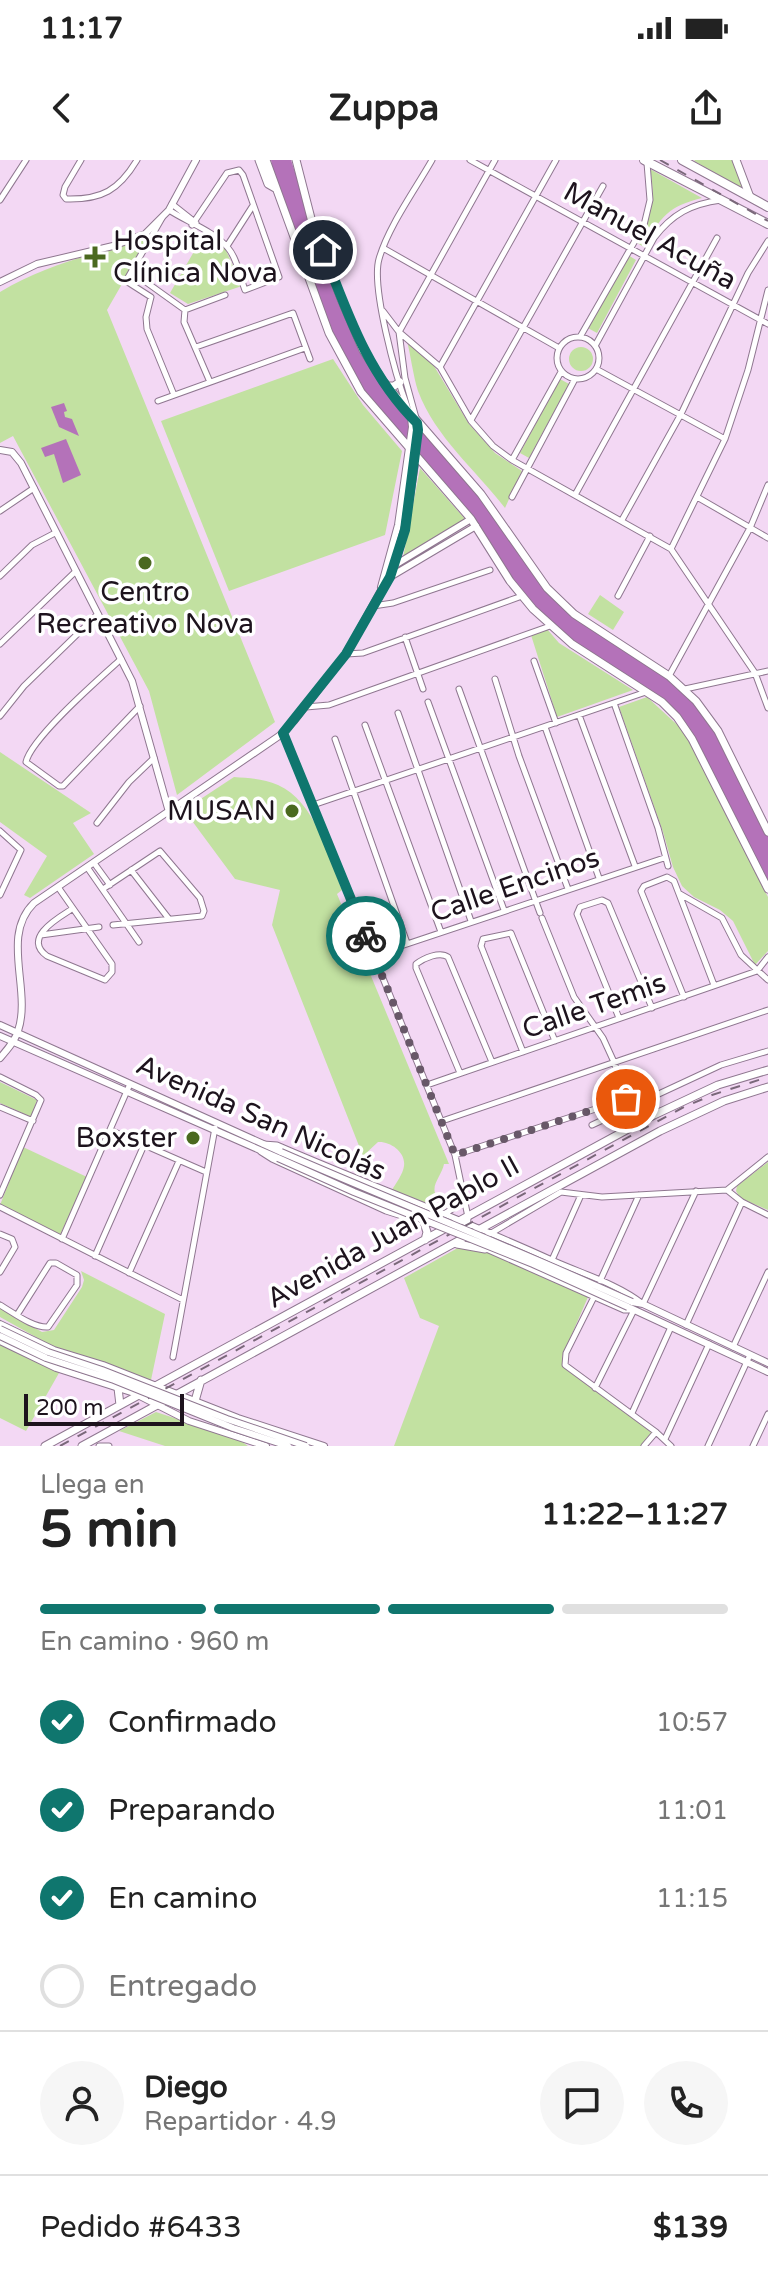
<!DOCTYPE html>
<html lang="es">
<head>
<meta charset="utf-8">
<style>
  body { margin:0; font-family:"Varela Round",sans-serif; background:#f6f6f6; color:#222; height:100vh; display:flex; flex-direction:column; font-size:30px; white-space:nowrap }
  * { box-sizing:border-box; margin:0 }
  p { font-size:26px; color:#767676 }
  .icon { flex:none; width:44px; height:44px; fill:none; stroke:currentColor; stroke-width:2; stroke-linecap:round; stroke-linejoin:round }
  .map { position:relative; height:1286px; overflow:hidden }
  .sheet { display:flex; flex-direction:column; background:#fff; flex:1 }
  .sheet>* { flex:none }
  .scale { position:absolute; left:24px; bottom:20px; width:160px; box-sizing:border-box; padding-left:8px; border:4px solid #1d131d; border-top:0; font-size:22px; line-height:28px; white-space:nowrap; color:#1d131d; -webkit-text-stroke:6px #fff; paint-order:stroke }
  .pin { position:absolute; display:grid; place-items:center; width:68px; height:68px; color:#fff; margin:-34px; border:4px solid #fff; border-radius:50%; box-shadow:0 2px 8px #0007 }
  .courier { position:absolute; display:grid; place-items:center; width:80px; height:80px; margin:-40px; border:6px solid #0f766e; border-radius:50%; background:#fff; color:#222; box-shadow:0 2px 10px #0007 }
  .summary em { font-style:normal; font-weight:700 }
  .summary div { display:flex; flex-direction:column-reverse }
  .summary { display:flex; align-items:center; justify-content:space-between; height:136px; padding:0 40px }
  h1 { font-size:52px; font-weight:700; line-height:60px }
  .bar { display:grid; grid-template-columns:repeat(4,1fr); gap:12px 8px; align-content:center; height:96px; padding:0 40px }
  .bar i { height:10px; border-radius:6px; background:#e0e0e0 }
  .bar .current { background:#0f766e }
  .bar p { grid-column:span 4 }
  .line { display:flex; align-items:center; gap:20px; padding:0 40px; border-top:2px solid #e0e0e0 }
  .line div { flex:1 }
  .round { display:grid; place-items:center; flex:none; width:84px; height:84px; border-radius:42px; background:#f6f6f6 }
  ol { padding:0 40px; list-style:none }
  li { display:flex; align-items:center; gap:24px; height:88px }
  li p { margin-inline-start:auto }
  li .icon { padding:8px; border-radius:50%; background:#0f766e; color:#fff; stroke-width:4 }
  li:last-child { color:#767676 }
  li i { width:44px; height:44px; border:4px solid #e0e0e0; border-radius:50% }
  .status { display:flex; justify-content:space-between; align-items:center; height:56px; padding:0 40px; background:#fff; direction:ltr }
  .status svg { height:22px; fill:currentColor }
  header { display:flex; justify-content:space-between; align-items:center; height:104px; padding:0 40px; background:#fff; font-size:36px; font-weight:700 }
  .map>svg:first-child { display:block }
  .green { fill:#c2e1a1 }
  .water { fill:#b472b9 }
  .lines { fill:none; stroke-linecap:round; stroke-linejoin:round }
  .minor-casing { stroke:#8f7790; stroke-width:7 }
  .tertiary-casing { stroke:#8f7790; stroke-width:8 }
  .secondary-casing { stroke:#8f7790; stroke-width:9 }
  .trunk-casing { stroke:#8f7790; stroke-width:10 }
  .minor { stroke:#fff; stroke-width:5 }
  .tertiary { stroke:#fff; stroke-width:6 }
  .secondary { stroke:#fff; stroke-width:7 }
  .trunk { stroke:#fff; stroke-width:8 }
  .rail { stroke:#7a687a; stroke-width:2; stroke-dasharray:10 10; stroke-linecap:butt }
  .tertiary-bridge-casing { stroke:#8f7790; stroke-width:8; stroke-linecap:butt }
  .tertiary-bridge { stroke:#fff; stroke-width:6 }
  .done { stroke:#685868; stroke-width:8; stroke-dasharray:0 14.4 }
  .route { stroke:#0f766e; stroke-width:10 }
  .poi-dot { fill:#4a691f; stroke:#fff; stroke-width:3 }
  .labels { text-anchor:middle; dominant-baseline:central; stroke-width:7; stroke-linejoin:round; paint-order:stroke }
  .street-label { font-size:28px; fill:#1d131d; stroke:#fff }
  .poi-label { font-size:28px; fill:#1d131d; stroke:#fff; text-anchor:end }
</style>
</head>
<body>
<div class="status"><b>11:17</b><svg viewBox="0 0 49 12"><path d="M0 12V9h3v3zM5 12V6h3v6zM10 12V3h3v9zM15 12V0h3v12zM26 1h20v11H26zM47 4h2v5h-2z"/></svg></div>
<header><svg class="icon" aria-label="back" viewBox="0 0 24 24"><path d="M15 5l-7 7 7 7"/></svg>Zuppa<svg class="icon" aria-label="share" viewBox="0 0 24 24"><path d="M12 15V3M7 8l5-5 5 5M5 13v7h14v-7"/></svg></header>
<div class="map">
<svg width="768" height="1286" viewBox="0 0 768 1286">
  <rect width="100%" height="100%" fill="#f3d8f4"/>
  <path class="green" d="M734 0 743 29 694 1 695 0Z
    M650 9 702 38C669 46 660 57 644 87L637 83C651 58 656 37 650 9Z
    M203 76 225 88 242 126 188 144 170 133Z
    M148 79 107 150 275 562 177 635 149 531 13 276 0 283V132C47 104 96 93 148 79Z
    M628 95 636 100 597 173 586 167Z
    M407 181 431 201 469 264 495 293 522 311 505 348C475 309 436 278 418 231 413 215 411 197 407 181Z
    M569 199a12 12 0 1 1 24 0a12 12 0 1 1-24 0Z
    M333 199 363 245 402 291 385 375 229 431 161 261Z
    M560 219 569 224 529 298 520 293Z
    M420 308 466 360 403 398Z
    M600 435 624 452 613 470 588 454Z
    M547 469 559 483 633 530 557 557 531 475Z
    M647 537 684 571 768 737V791L755 805 733 761 720 750 694 737 682 726 673 707 663 672 619 547Z
    M0 592 91 653 73 663 94 694 30 738 24 735 47 696 0 662Z
    M234 617C249 618 264 619 278 625 315 641 328 696 342 730L337 734 449 1004H444C442 1016 428 1027 438 1038L429 1044 392 1030C396 1023 403 1014 404 1006 406 992 390 981 378 982L363 996 272 765 280 730 235 719 184 650Z
    M0 922 37 940 31 957 0 943Z
    M23 987 87 1017 60 1075 0 1045Z
    M768 1002V1050L740 1038 736 1031 737 1026Z
    M463 1085H480L588 1137 562 1197 568 1207 652 1273 641 1286H394L439 1166 420 1158 404 1118Z
    M81 1111 165 1154 151 1220 59 1190 0 1157V1148L42 1172 54 1170 82 1127 84 1120Z
    M0 1183 59 1213 26 1271 0 1258Z
    M156 1252 238 1279 248 1286H165L119 1271Z"/>
  <path class="water" d="M271 0H291L313 66 374 209 440 286 560 441 669 516 705 551 768 672V729L695 585 671 550 589 495 533 449 476 366 361 232 340 197 276 28Z
    M64 243 67 251 64 252 65 257 72 259 79 276 59 267 51 247Z
    M66 279 81 315 63 323 54 294 45 297 41 288Z"/>
  <g class="lines">
    <defs>
      <path id="minor" d="M81 0 65 27 63 35 66 39C102 40 119 30 137 0
        M470 0 768 164
        M0 40 26 0
        M172 44 196 63
        M169 50C187 62 214 71 228 88 237 98 240 117 245 130L279 117 243 15 239 10 227 13 192 65
        M162 58 126 121 151 137 146 157 147 169 174 235
        M227 86 252 47
        M383 88 559 188
        M132 112 185 150
        M185 150 184 162 210 222
        M185 150 225 135
        M383 151 399 172 440 207 471 261 493 286 512 300 671 389 755 513 768 548
        M580 177 644 65 650 40 647 3
        M557 198a21 21 0 1 1 42 0a21 21 0 1 1-42 0Z
        M595 186 654 78C672 54 691 44 721 40
        M196 187 293 153 310 199
        M440 207 556 0
        M596 209 725 279
        M158 241 305 188
        M407 246C396 217 371 127 379 99 388 67 415 30 432 0
        M416 258 405 218 399 172 495 0
        M471 260 603 26
        M512 300 561 212
        M575 335 717 78
        M512 337 575 219
        M697 337 768 378
        M0 351 34 328
        M622 360 681 254 748 113 768 81
        M671 389 725 279 748 210 768 130
        M0 416 32 385 55 373
        M618 436 650 376
        M373 446 393 443 490 410
        M405 477 423 529
        M0 484 76 411
        M346 494 363 493 522 436
        M121 499C100 518 31 578 26 602L59 626H63L140 546
        M534 501 556 563
        M669 516 750 368 768 325
        M495 519 519 596 568 729
        M459 529 540 753
        M685 529 768 511
        M428 542 504 750
        M614 543 658 668 668 706
        M306 547 329 545 550 466
        M398 553 471 761
        M579 555 635 706
        M0 556 24 526 98 454
        M365 565 441 772
        M545 567 599 718
        M283 573 455 995 468 1057 467 1073
        M335 579 407 783
        M313 645 646 532
        M97 663 129 622 154 598
        M0 671 21 690 0 735
        M94 703 110 725
        M87 707 139 782
        M131 710 169 759
        M58 727 112 804V812L105 820 47 796C22 778 58 758 72 749
        M103 729 160 691 200 738 204 751 202 756 113 765
        M680 734 722 758 741 795 768 820
        M542 758 574 837 603 878 614 902 629 947
        M41 775 99 767
        M380 793 664 698
        M684 837 641 731 644 726 667 717 674 721 714 825
        M619 858 577 754 580 747 602 740 608 743 652 848
        M523 892 481 786 483 779 511 773 555 881
        M460 913 416 808V804C424 798 440 791 448 797L492 902
        M0 917 36 935 41 940 0 1035
        M427 925 757 811 768 797
        M0 947 33 961
        M442 961 768 850
        M592 965 721 905 768 891
        M110 970 206 1012
        M263 984 277 985C369 1025 463 1059 554 1101 583 1114 618 1124 643 1144L696 1031
        M261 992 272 999 386 1051 427 1064
        M455 995 626 939
        M727 1030 742 1042 768 1055
        M0 1047 183 1140
        M444 1054 454 1048 462 1028
        M0 1074 12 1079 15 1087 0 1112
        M488 1075 561 1032 602 1037 727 1030 768 997
        M62 1079 130 924
        M484 1088 624 1150H634L595 1228
        M95 1096 144 985
        M552 1100 581 1035
        M129 1113 179 1001
        M600 1121 639 1035
        M594 1137 566 1193 565 1205 656 1272 671 1286
        M0 1145C14 1153 33 1168 48 1167L77 1125V1115L56 1103H50L17 1155
        M686 1165 742 1042
        M733 1187 768 1112
        M173 1197 215 968
        M632 1253 671 1167
        M665 1279 709 1184
        M99 1286H109
        M644 1286 656 1272
        M708 1286 750 1195
        M753 1286 768 1254"/>
      <path id="tertiary" d="M0 122 37 104 113 86 145 74 169 50 196 0
        M0 290 12 292 21 303 132 521 169 652
        M395 405 471 359
        M390 417 476 366
        M381 427 398 365 412 267 411 257
        M0 865 281 992
        M0 876 278 998
        M0 898C7 890 15 881 18 871 32 830 0 776 34 743L279 576 294 561 346 494 395 405 405 370 416 297 417 263
        M632 1142 643 1144 768 1203
        M628 1147 768 1212
        M0 1164 54 1190 103 1205 238 1258 324 1286
        M0 1181 56 1208 134 1233 189 1261 266 1286"/>
      <path id="secondary" d="M259 0 268 24 275 28
        M266 0 329 173 361 232 471 359 510 421 533 449 572 484 662 542 677 557 692 579 768 729
        M296 0 313 66 341 139 363 190 382 220 481 334 547 428 574 454 669 516 696 541 718 571 768 672
        M736 0 750 37
        M387 226H394L400 222
        M424 1063 427 1072 425 1080
        M457 1084 485 1089
        M118 1228 120 1245
        M195 1241 201 1220
        M45 1286 654 955 718 925 768 910
        M82 1286 660 971 724 941 768 927"/>
      <path id="trunk" d="M644 0 768 64
        M682 0 768 47"/>
    </defs>
    <use href="#minor" class="minor-casing"/>
    <use href="#tertiary" class="tertiary-casing"/>
    <use href="#secondary" class="secondary-casing"/>
    <use href="#trunk" class="trunk-casing"/>
    <use href="#minor" class="minor"/>
    <use href="#tertiary" class="tertiary"/>
    <use href="#secondary" class="secondary"/>
    <use href="#trunk" class="trunk"/>
    <path class="rail" d="M660 0 768 61
      M60 1286 682 948 712 935 768 917"/>
    <defs>
      <path id="tertiary-bridge" d="M281 992C398 1043 516 1089 632 1142
        M278 998 354 1032 533 1104 628 1147
        M0 1169 48 1192 102 1210 227 1259 306 1286
        M0 1176 46 1198 114 1220 233 1268 288 1286"/>
    </defs>
    <use href="#tertiary-bridge" class="tertiary-bridge-casing"/>
    <use href="#tertiary-bridge" class="tertiary-bridge"/>
  </g>
  <g class="lines">
    <path class="done" d="M366 776 455 995 626 939"/>
    <path class="route" d="M323 90C347 152 368 215 417 263L418 270 405 370 390 417 346 494 283 573 366 776"/>
  </g>
  <g class="poi-dot">
    <path d="M91 85h8v8h8v8h-8v8h-8v-8h-8v-8h8z"/>
    <circle cx="145" cy="403" r="8"/>
    <circle cx="292" cy="651" r="8"/>
    <circle cx="193" cy="978" r="8"/>
  </g>
  <g class="labels">
    <g class="street-label">
      <text transform="translate(650 76) rotate(29)">Manuel Acuña</text>
      <text transform="translate(515 725) rotate(-19)">Calle Encinos</text>
      <text transform="translate(594 846) rotate(-19)">Calle Temis</text>
      <text transform="translate(261 958) rotate(24)">Avenida San Nicolás</text>
      <text transform="translate(393 1072) rotate(-29)">Avenida Juan Pablo II</text>
    </g>
    <g class="poi-label">
      <text x="113" y="81" text-anchor="start">Hospital<tspan x="113" dy="32">Clínica Nova</tspan></text>
      <text x="145" y="432" text-anchor="middle">Centro<tspan x="145" dy="32">Recreativo Nova</tspan></text>
      <text x="276" y="651">MUSAN</text>
      <text x="177" y="978">Boxster</text>
    </g>
  </g>
</svg>
<div class="scale">200 m</div>
<div class="pin" style="left:626px;top:939px;background:#ea580c"><svg class="icon" aria-label="bag" viewBox="0 0 24 24"><path d="M5 8h14l-1 12H6zM9 8a3 3 0 0 1 6 0"/></svg></div>
<div class="pin" style="left:323px;top:90px;background:#1f2937"><svg class="icon" aria-label="home" viewBox="0 0 24 24"><path d="M3 11l9-7 9 7M6 9v11h12V9"/></svg></div>
<div class="courier" style="left:366px;top:776px"><svg class="icon" aria-label="bike" viewBox="0 0 24 24"><circle cx="6" cy="16" r="4"/><circle cx="18" cy="16" r="4"/><path d="M6 16l4-8h5l3 8M10 8l3 8H6M13 5h3"/></svg></div>
</div>
<section class="sheet">
<div class="summary"><div><h1>5 min</h1><p>Llega en</p></div><em>11:22–11:27</em></div>
<div class="bar"><i class="current"></i><i class="current"></i><i class="current"></i><i></i><p>En camino · 960 m</p></div>
<ol>
<li><svg class="icon" aria-label="check" viewBox="0 0 24 24"><path d="M5 12l5 5 9-10"/></svg>Confirmado<p>10:57</p></li>
<li><svg class="icon" aria-label="check" viewBox="0 0 24 24"><path d="M5 12l5 5 9-10"/></svg>Preparando<p>11:01</p></li>
<li><svg class="icon" aria-label="check" viewBox="0 0 24 24"><path d="M5 12l5 5 9-10"/></svg>En camino<p>11:15</p></li>
<li><i></i>Entregado</li>
</ol>
<div class="line" style="height:144px"><a class="round"><svg class="icon" aria-label="person" viewBox="0 0 24 24"><circle cx="12" cy="8" r="4"/><path d="M4 21q1-7 8-7t8 7"/></svg></a><div><b>Diego</b><p>Repartidor · 4.9</p></div><a class="round"><svg class="icon" aria-label="chat" viewBox="0 0 24 24"><path d="M4 5h16v11H9l-5 4z"/></svg></a><a class="round"><svg class="icon" aria-label="phone" viewBox="0 0 24 24"><path d="M5 4h4l2 5-3 2q2 4 5 5l2-3 5 2v4C11 20 4 13 5 4z"/></svg></a></div>
<div class="line" style="height:104px"><div>Pedido #6433</div><b>$139</b></div>
</section>
</body>
</html>
